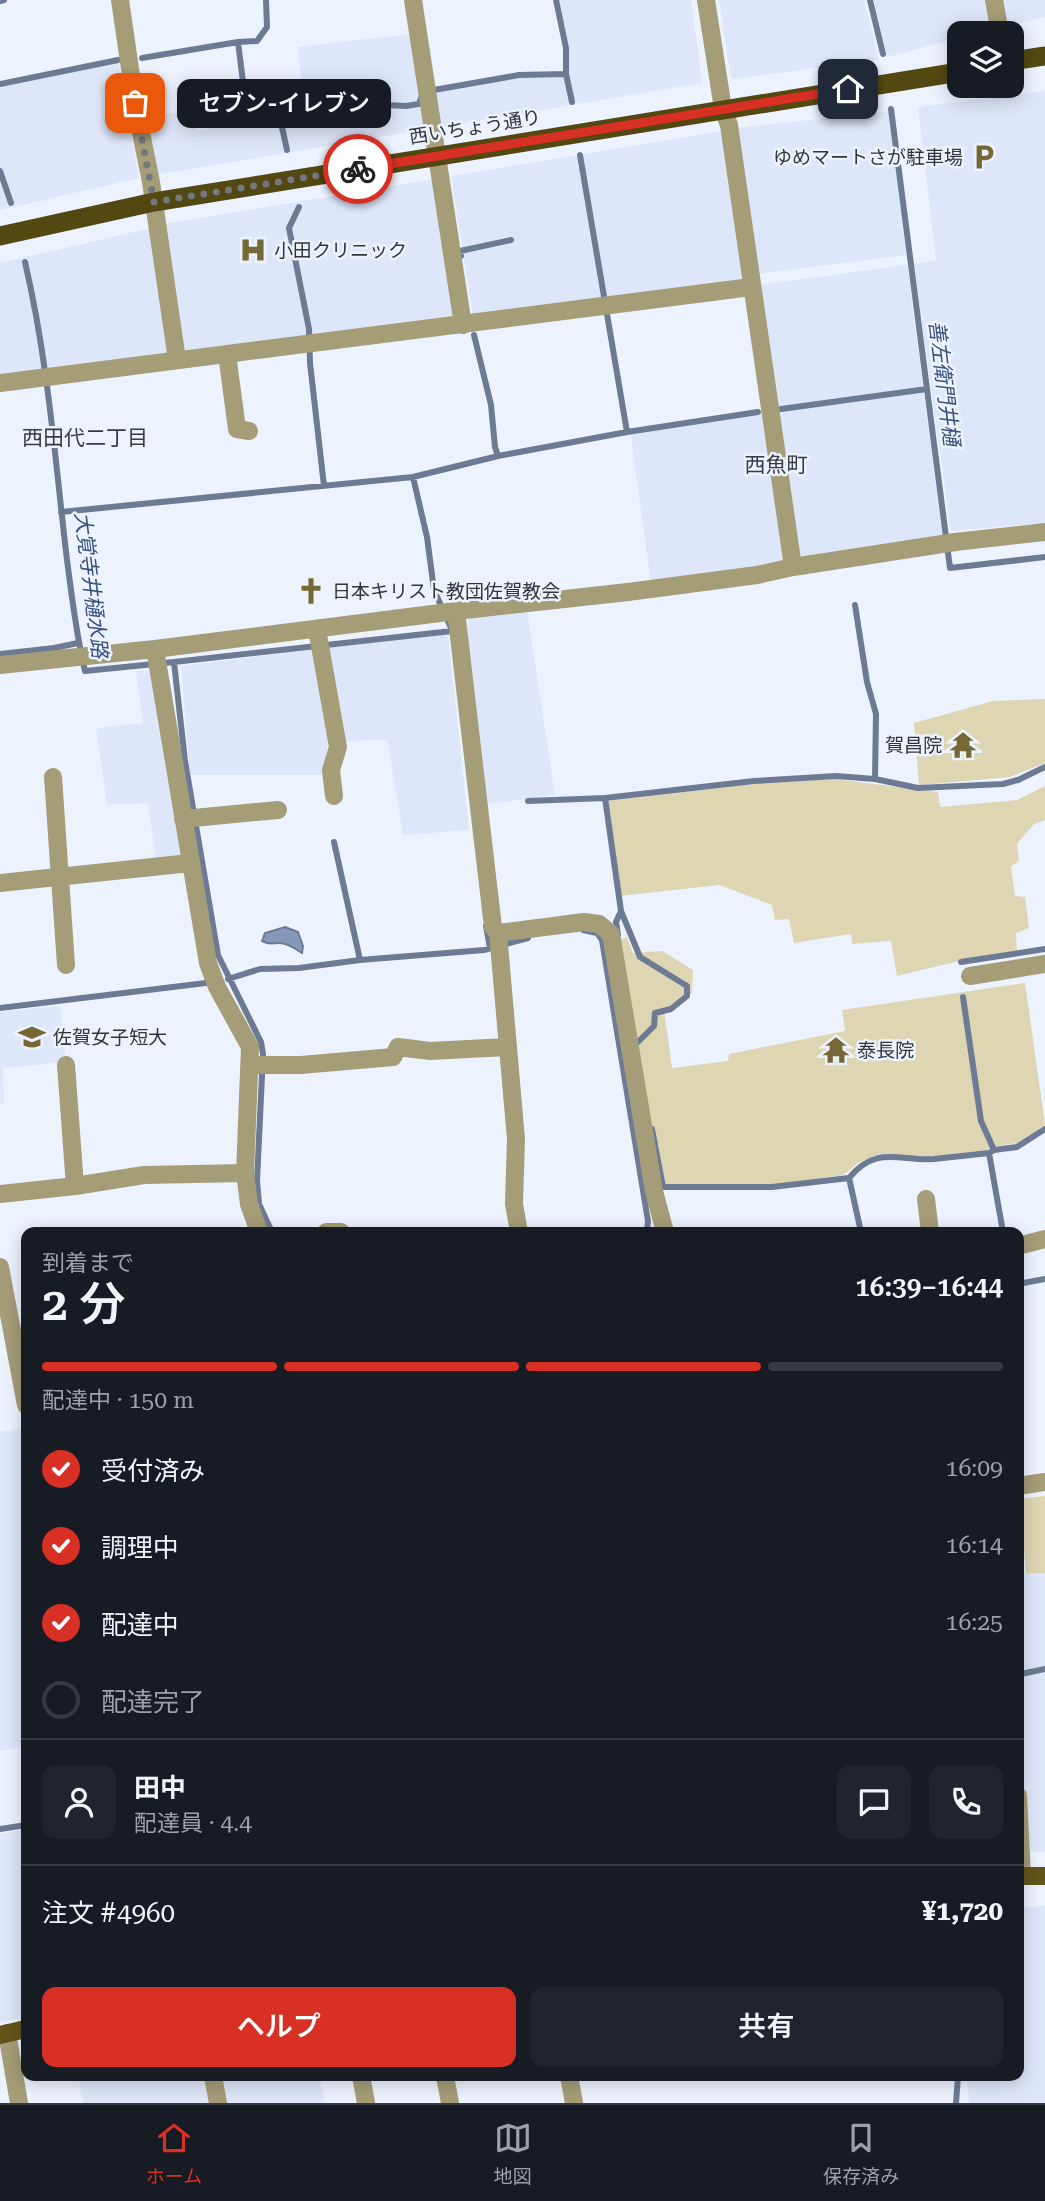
<!DOCTYPE html>
<html lang="ja">
<head>
<meta charset="utf-8">
<style>
  body { margin:0; font-family:"Roboto Serif","Noto Sans JP",serif; background:#20242c; color:#f1f3f6; height:100vh; display:flex; flex-direction:column; font-size:26px; white-space:nowrap }
  * { box-sizing:border-box; margin:0 }
  p { font-size:23px; color:#9ea1a6 }
  .icon { flex:none; width:38px; height:38px; fill:none; stroke:currentColor; stroke-width:2; stroke-linecap:round; stroke-linejoin:round }
  .map { position:relative; flex:1; overflow:hidden }
  .sheet { position:absolute; left:21px; top:1227px; width:1003px; height:854px; display:flex; flex-direction:column; background:#171b24; border-radius:14px; box-shadow:0 4px 18px #0003 }
  .sheet>* { flex:none }
  .tools { position:absolute; left:947px; top:21px; display:grid; gap:14px }
  .tools a { display:grid; place-items:center; width:77px; height:77px; border-radius:14px; background:#171b24; box-shadow:0 4px 18px #0003; font-size:35px }
  .pin { position:absolute; display:grid; place-items:center; width:60px; height:60px; color:#fff; margin:-30px; border-radius:14px; box-shadow:0 4px 10px #0006 }
  .courier { position:absolute; display:grid; place-items:center; width:70px; height:70px; margin:-35px; border:5px solid #d93025; border-radius:50%; background:#fff; color:#222; box-shadow:0 2px 9px #0007 }
  .bubble { position:absolute; height:49px; border-radius:14px; background:#171b24; box-shadow:0 4px 18px #0003; font-size:23px; font-weight:600; line-height:49px; text-align:center }
  .overview em { font-style:normal; font-weight:600 }
  .overview div { display:flex; flex-direction:column-reverse }
  .overview { display:flex; align-items:center; justify-content:space-between; height:119px; padding:0 21px }
  h1 { font-size:46px; font-weight:600; line-height:52px }
  .bar { display:grid; grid-template-columns:repeat(4,1fr); gap:10px 7px; align-content:center; height:84px; padding:0 21px }
  .bar i { height:9px; border-radius:5px; background:#363941 }
  .bar .active { background:#d93025 }
  .bar p { grid-column:span 4 }
  .line { display:flex; align-items:center; gap:18px; padding:0 21px; border-top:2px solid #363941 }
  .line div { flex:1 }
  .round { display:grid; place-items:center; flex:none; width:74px; height:74px; border-radius:14px; background:#20242c }
  ol { padding:0 21px; list-style:none }
  li { display:flex; align-items:center; gap:21px; height:77px }
  li p { margin-inline-start:auto }
  li .icon { padding:7px; border-radius:50%; background:#d93025; color:#fff; stroke-width:4 }
  li:last-child { color:#9ea1a6 }
  li i { width:38px; height:38px; border:4px solid #363941; border-radius:50% }
  .button { display:flex; gap:14px; margin-top:auto; padding:14px 21px }
  .button a { flex:1; height:80px; border-radius:14px; background:#d93025; color:#fff; font-size:28px; font-weight:600; line-height:80px; text-align:center }
  .button a+a { background:#20242c; color:#f1f3f6 }
  .tabs { display:flex; justify-content:space-around; align-items:center; height:98px; border-top:2px solid #363941; background:#171b24; font-size:19px; color:#9ea1a6 }
  .tabs a { display:grid; justify-items:center; gap:4px }
  .tabs .active { color:#d93025 }
  .map>svg:first-child { display:block }
  .built { fill:#dee7f9 }
  .green { fill:#ded5b2 }
  .water { fill:#8698ba; stroke:#6d7a93; stroke-width:2 }
  .lines { fill:none; stroke-linecap:round; stroke-linejoin:round }
  .stream { stroke:#6d7a93; stroke-width:6 }
  .minor { stroke:#a59c78; stroke-width:18 }
  .primary { stroke:#62541b; stroke-width:18 }
  .trunk { stroke:#544812; stroke-width:19 }
  .done { stroke:#73787e; stroke-width:7; stroke-dasharray:0 12.6 }
  .route { stroke:#d93025; stroke-width:9 }
  .labels { text-anchor:middle; dominant-baseline:central; stroke-width:5; stroke-linejoin:round; paint-order:stroke }
  .street-label { font-size:19px; fill:#323539; stroke:#edf3fe }
  .poi-label { font-size:19px; fill:#323539; stroke:#edf3fe; text-anchor:start }
  .water-label { font-size:21px; font-style:italic; fill:#395181; stroke:#edf3fe }
  .neighbourhood-label { font-size:21px; fill:#353a43; stroke:#edf3fe }
</style>
</head>
<body>
<div class="map">
<svg width="1045" height="2103" viewBox="0 0 1045 2103">
  <rect width="100%" height="100%" fill="#edf3fe"/>
  <path class="built" d="M554 0H691L702 83 440 127 434 88 477 79 517 73 564 72 563 47Z
    M719 0H864L879 60 731 79Z
    M874 0H1045V17L979 33H959V38L887 57Z
    M411 34 426 129 157 175 147 116 192 111 197 131 305 111 298 47Z
    M118 60 139 178 0 210V84Z
    M1045 91V523L951 531 914 264 936 260 918 107Z
    M889 111 906 255 757 274 737 128Z
    M722 131 744 279 473 317 451 176Z
    M434 179 456 320 183 352 164 224Z
    M151 228 169 355 0 376V263Z
    M907 265 943 538 808 558 799 555 759 285Z
    M761 411 784 557 778 563 651 583 630 430Z
    M527 610 555 795 486 804 465 637 470 618Z
    M448 633 469 830 403 835 387 739 328 743 324 775H190L181 666Z
    M136 671H151L183 856 156 859 148 803 107 805 96 728 143 723Z
    M60 1006 66 1062 3 1068 4 1103H0V1012Z
    M26 1427V1747L0 1751V1432Z
    M1019 1573H1045V1852H1019Z
    M26 1829V2017L0 2022V1834Z
    M1045 1906V2103H969L967 2076H1018L1019 1907Z
    M78 2076H319L325 2103H83Z"/>
  <path class="green" d="M1045 699V763L1010 777 919 785 914 723 993 701Z
    M834 779 938 792 940 807 1017 800 1045 786V820L1034 824 1017 844 1019 861 1011 866 1015 896 1025 897 1029 928 1016 933 1017 952 959 961 897 976 891 941 852 944 851 934 794 943 789 919 775 920 772 905 720 885 620 896 608 801 763 783Z
    M627 937 633 953 662 951 693 970 692 993 664 1010 672 1068 728 1061 729 1054 845 1031 842 1010 1025 983 1045 1125 1018 1143 996 1146 987 1150 930 1157 879 1154 858 1163 843 1175 771 1185 659 1186 618 941Z
    M1045 1496V1573H1026L1020 1499Z"/>
  <path class="water" d="M285 927 298 932 303 946 302 953C295 949 288 943 280 943 272 943 270 945 262 941L265 933Z"/>
  <g class="lines">
    <path class="stream" d="M266 0 267 27 257 41 238 42 248 122 280 118 287 150
      M556 0 566 48V74L572 102
      M870 0 883 54
      M0 1 4 0
      M142 58 238 42
      M0 84 118 60
      M434 90 519 75 566 74
      M891 109 950 568 1045 557
      M280 118 350 103 406 106 419 104 421 98
      M580 155 627 432
      M0 171 11 203
      M299 207 289 228 309 329 310 363 324 486
      M461 256 460 251 511 240
      M25 262C48 360 55 460 67 560 72 597 76 634 85 671L174 662 185 761 218 955 261 1042 263 1054 257 1181 259 1204 272 1232
      M474 335 491 405 495 447 498 456
      M781 409 927 389
      M413 477 427 537 434 590 452 630
      M61 512 413 477 498 456 627 432 758 412
      M855 605 867 682 876 714 875 779
      M0 654 54 648 78 643
      M174 662 452 631
      M528 801 605 798
      M334 842 360 960
      M621 911 640 957 687 986V996L671 1009 655 1013 654 1026 637 1043
      M486 926 490 948
      M583 930 597 933 602 940 648 1221 647 1232
      M618 935 616 922 621 911 605 798 754 781 836 776 875 779 918 788 1003 784 1018 780 1045 767
      M961 962 1045 949
      M228 979 260 969 299 968 360 960 484 950 528 938
      M963 997 981 1121 994 1150 989 1153 1003 1232
      M0 1008 214 982
      M652 1129 663 1187H772L849 1178 861 1232
      M994 1150 1017 1147 1045 1129
      M849 1178C876 1145 898 1161 934 1159 953 1157 971 1155 989 1153
      M1018 1284 1045 1279
      M1018 1649 1021 1674 1018 1675
      M1021 1674 1045 1669
      M0 1829 26 1825
      M956 2103 958 2076"/>
    <path class="minor" d="M120 0 135 103 151 182 177 360
      M413 0 463 325
      M706 0 723 109 729 125 793 567
      M994 0 1000 33
      M227 354 237 429 249 431
      M0 383 751 287
      M456 611 493 927 498 933 584 922 599 924 611 934 654 1191 665 1232
      M317 629 338 747 331 770 334 796
      M155 649 208 963 217 987 250 1047 245 1173 249 1204 259 1232
      M0 665 155 649 456 611 628 592 757 575 793 567 955 542 1045 532
      M53 777 66 965
      M183 819 278 810
      M0 883 190 863
      M498 933 516 1139 514 1204 519 1232
      M970 976 1045 964
      M66 1065 75 1186
      M250 1065H301L393 1057 398 1047 430 1051 507 1047
      M0 1194 75 1186 144 1175 245 1173
      M926 1199 930 1232
      M326 1232H341
      M1018 1246 1045 1239
      M0 1267 26 1405
      M1018 1486 1045 1482
      M1018 1796 1022 1876
      M7 2033 19 2103
      M213 2076 218 2103
      M361 2076 366 2103
      M445 2076 450 2103
      M569 2076 574 2103"/>
    <path class="primary" d="M1018 1876H1045
      M0 2035 26 2029"/>
    <path class="trunk" d="M1012 61 1045 56
      M0 236 154 202 959 72"/>
  </g>
  <g class="lines">
    <path class="done" d="M135 103 154 202 358 169"/>
    <path class="route" d="M358 169 848 89"/>
  </g>
  <defs>
    <symbol id="parking-bare" viewBox="-9 -9 18 18"><path d="M-3.5-5.5H1a3.5 3.5 0 0 1 0 7H-1V5.5H-3.5ZM-1-3.4V-.6H.8a1.4 1.4 0 0 0 0-2.8Z" fill="#756835" stroke="#edf3fe" stroke-width="2.5" paint-order="stroke"/></symbol>
    <symbol id="hospital-bare" viewBox="-9 -9 18 18"><path d="M-5-5h3v3.5h4V-5h3V5h-3V1.5h-4V5h-3Z" fill="#756835" stroke="#edf3fe" stroke-width="2.5" paint-order="stroke"/></symbol>
    <symbol id="church-bare" viewBox="-9 -9 18 18"><path d="M-1.2-6h2.4v3.5h3.3v2.4h-3.3V6h-2.4V-.1h-3.3v-2.4h3.3Z" fill="#756835" stroke="#edf3fe" stroke-width="2.5" paint-order="stroke"/></symbol>
    <symbol id="temple-bare" viewBox="-9 -9 18 18"><path d="M0-6L5-2H3V0L6.5 2.5H4V6H1.5V3h-3V6H-4V2.5H-6.5L-3 0V-2H-5Z" fill="#756835" stroke="#edf3fe" stroke-width="2.5" paint-order="stroke"/></symbol>
    <symbol id="university-bare" viewBox="-9 -9 18 18"><path d="M0-5L7-2L0 1L-7-2ZM-4 1L0 2.5L4 1V4Q0 6-4 4Z" fill="#756835" stroke="#edf3fe" stroke-width="2.5" paint-order="stroke"/></symbol>
  </defs>
  <g fill-rule="evenodd">
    <use href="#parking-bare" x="965" y="138" width="38" height="38"/>
    <use href="#hospital-bare" x="234" y="231" width="38" height="38"/>
    <use href="#church-bare" x="292" y="572" width="38" height="38"/>
    <use href="#temple-bare" x="944" y="726" width="38" height="38"/>
    <use href="#university-bare" x="13" y="1018" width="38" height="38"/>
    <use href="#temple-bare" x="817" y="1031" width="38" height="38"/>
  </g>
  <g class="labels">
    <g class="street-label">
      <text transform="translate(475 127) rotate(-9)">西いちょう通り</text>
    </g>
    <g class="poi-label">
      <text x="963" y="157" text-anchor="end">ゆめマートさが駐車場</text>
      <text x="274" y="250">小田クリニック</text>
      <text x="332" y="591">日本キリスト教団佐賀教会</text>
      <text x="942" y="745" text-anchor="end">賀昌院</text>
      <text x="53" y="1037">佐賀女子短大</text>
      <text x="857" y="1050">泰長院</text>
    </g>
    <g class="water-label">
      <text transform="translate(944 383) rotate(83)">善左衛門井樋</text>
      <text transform="translate(91 585) rotate(83)">大覚寺井樋水路</text>
    </g>
    <g class="neighbourhood-label">
      <text x="85" y="438">西田代二丁目</text>
      <text x="776" y="465">西魚町</text>
    </g>
  </g>
</svg>
<div class="tools">
<a><svg class="icon" aria-label="layers" viewBox="0 0 24 24"><path d="M12 4l9 5-9 5-9-5zM3 14l9 5 9-5"/></svg></a>
</div>
<div class="pin" style="left:135px;top:103px;background:#ea580c"><svg class="icon" aria-label="bag" viewBox="0 0 24 24"><path d="M5 8h14l-1 12H6zM9 8a3 3 0 0 1 6 0"/></svg></div>
<div class="pin" style="left:848px;top:89px;background:#1f2937"><svg class="icon" aria-label="home" viewBox="0 0 24 24"><path d="M3 11l9-7 9 7M6 9v11h12V9"/></svg></div>
<div class="courier" style="left:358px;top:169px"><svg class="icon" aria-label="bike" viewBox="0 0 24 24"><circle cx="6" cy="16" r="4"/><circle cx="18" cy="16" r="4"/><path d="M6 16l4-8h5l3 8M10 8l3 8H6M13 5h3"/></svg></div>
<div class="bubble" style="left:177px;top:79px;width:214px">セブン-イレブン</div>
<section class="sheet">
<div class="overview"><div><h1>2 分</h1><p>到着まで</p></div><em>16:39–16:44</em></div>
<div class="bar"><i class="active"></i><i class="active"></i><i class="active"></i><i></i><p>配達中 · 150 m</p></div>
<ol>
<li><svg class="icon" aria-label="check" viewBox="0 0 24 24"><path d="M5 12l5 5 9-10"/></svg>受付済み<p>16:09</p></li>
<li><svg class="icon" aria-label="check" viewBox="0 0 24 24"><path d="M5 12l5 5 9-10"/></svg>調理中<p>16:14</p></li>
<li><svg class="icon" aria-label="check" viewBox="0 0 24 24"><path d="M5 12l5 5 9-10"/></svg>配達中<p>16:25</p></li>
<li><i></i>配達完了</li>
</ol>
<div class="line" style="height:126px"><a class="round"><svg class="icon" aria-label="person" viewBox="0 0 24 24"><circle cx="12" cy="8" r="4"/><path d="M4 21q1-7 8-7t8 7"/></svg></a><div><b>田中</b><p>配達員 · 4.4</p></div><a class="round"><svg class="icon" aria-label="chat" viewBox="0 0 24 24"><path d="M4 5h16v11H9l-5 4z"/></svg></a><a class="round"><svg class="icon" aria-label="phone" viewBox="0 0 24 24"><path d="M5 4h4l2 5-3 2q2 4 5 5l2-3 5 2v4C11 20 4 13 5 4z"/></svg></a></div>
<div class="line" style="height:91px"><div>注文 #4960</div><b>¥1,720</b></div>
<div class="button"><a>ヘルプ</a><a>共有</a></div>
</section>
</div>
<nav class="tabs">
<a class="active"><svg class="icon" aria-label="home" viewBox="0 0 24 24"><path d="M3 11l9-7 9 7M6 9v11h12V9"/></svg>ホーム</a>
<a><svg class="icon" aria-label="map" viewBox="0 0 24 24"><path d="M3 6l6-2 6 2 6-2v14l-6 2-6-2-6 2zM9 4v14M15 6v14"/></svg>地図</a>
<a><svg class="icon" aria-label="saved" viewBox="0 0 24 24"><path d="M7 4h10v16l-5-4-5 4z"/></svg>保存済み</a>
</nav>
</body>
</html>
